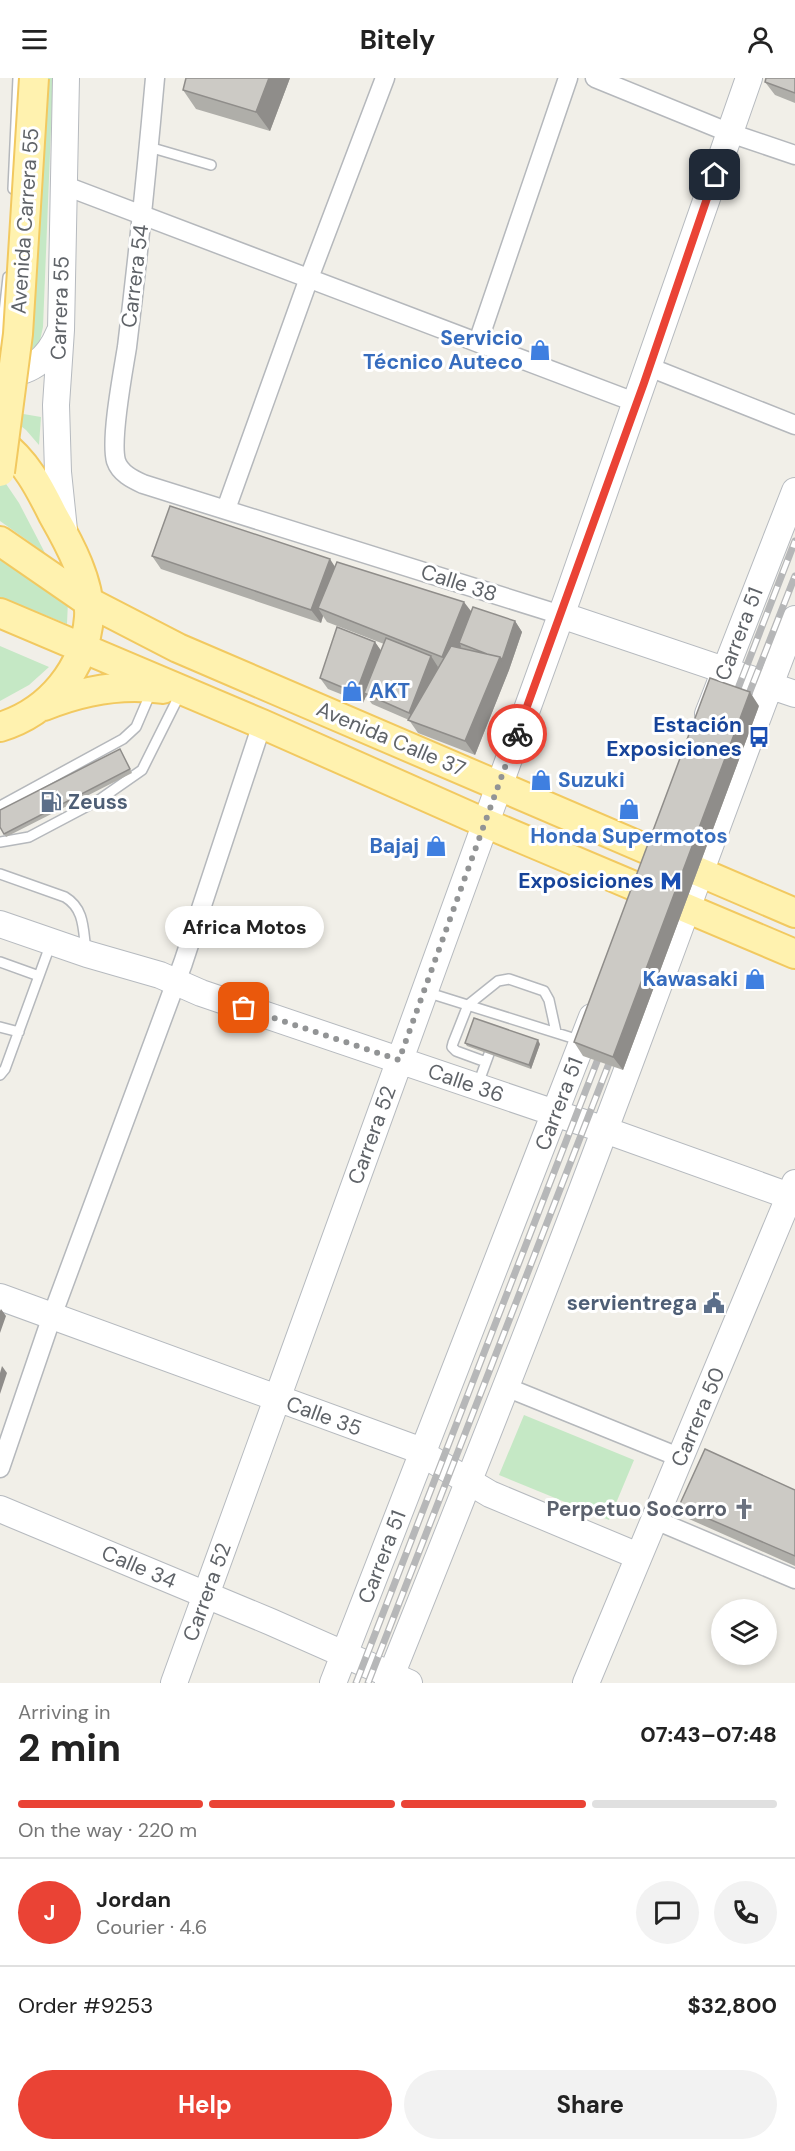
<!DOCTYPE html>
<html lang="en">
<head>
<meta charset="utf-8">
<style>
  body { margin:0; font-family:"DM Sans",sans-serif; background:#f2f2f2; color:#222; height:100vh; display:flex; flex-direction:column; font-size:22px; white-space:nowrap }
  * { box-sizing:border-box; margin:0 }
  p { font-size:20px; color:#767676 }
  .icon { flex:none; width:33px; height:33px; fill:none; stroke:currentColor; stroke-width:2; stroke-linecap:round; stroke-linejoin:round }
  .map { position:relative; height:1605px; overflow:hidden }
  .sheet { display:flex; flex-direction:column; background:#fff; flex:1 }
  .sheet>* { flex:none }
  .controls { position:absolute; left:711px; top:1521px; display:grid; gap:12px }
  .controls a { display:grid; place-items:center; width:66px; height:66px; border-radius:50%; background:#fff; box-shadow:0 3px 9px #0003; font-size:30px }
  .pin { position:absolute; display:grid; place-items:center; width:51px; height:51px; color:#fff; margin:-26px; border-radius:12px; box-shadow:0 3px 9px #0006 }
  .courier { position:absolute; display:grid; place-items:center; width:60px; height:60px; margin:-30px; border:4px solid #ea4335; border-radius:50%; background:#fff; color:#222; box-shadow:0 2px 8px #0007 }
  .bubble { position:absolute; height:42px; border-radius:21px; background:#fff; box-shadow:0 3px 9px #0003; font-size:20px; font-weight:700; line-height:42px; text-align:center }
  .summary em { font-style:normal; font-weight:700 }
  .summary div { display:flex; flex-direction:column-reverse }
  .summary { display:flex; align-items:center; justify-content:space-between; height:102px; padding:0 18px }
  h1 { font-size:39px; font-weight:700; line-height:45px }
  .bar { display:grid; grid-template-columns:repeat(4,1fr); gap:9px 6px; align-content:center; height:72px; padding:0 18px }
  .bar i { height:8px; border-radius:4px; background:#e0e0e0 }
  .bar .active { background:#ea4335 }
  .bar p { grid-column:span 4 }
  .line { display:flex; align-items:center; gap:15px; padding:0 18px; border-top:2px solid #e0e0e0 }
  .line div { flex:1 }
  .round { display:grid; place-items:center; flex:none; width:63px; height:63px; border-radius:32px; background:#f2f2f2 }
  .primary-button { display:flex; gap:12px; margin-top:auto; padding:12px 18px }
  .primary-button a { flex:1; height:69px; border-radius:36px; background:#ea4335; color:#fff; font-size:24px; font-weight:700; line-height:69px; text-align:center }
  .primary-button a+a { background:#f2f2f2; color:#222 }
  header { display:flex; justify-content:space-between; align-items:center; height:78px; padding:0 18px; background:#fff; font-size:27px; font-weight:700 }
  .map>svg:first-child { display:block }
  .green { fill:#c5e8c5 }
  .lines { fill:none; stroke-linecap:round; stroke-linejoin:round }
  .lane-casing { stroke:#b5b8bc; stroke-width:12 }
  .street-casing { stroke:#b5b8bc; stroke-width:21 }
  .secondary-casing { stroke:#b6babf; stroke-width:28 }
  .primary-casing { stroke:#f2c960; stroke-width:32 }
  .lane { stroke:#fff; stroke-width:9 }
  .street { stroke:#fff; stroke-width:18 }
  .secondary { stroke:#fff; stroke-width:26 }
  .primary { stroke:#fff2af; stroke-width:28 }
  .rail-casing { stroke:#b6b7b8; stroke-width:7 }
  .rail { stroke:#fff; stroke-width:4.5; stroke-dasharray:14; stroke-linecap:butt }
  .primary-bridge-casing { stroke:#f2c960; stroke-width:32; stroke-linecap:butt }
  .primary-bridge { stroke:#fff2af; stroke-width:28 }
  .wall { fill:#afaea9 }
  .shaded-wall { fill:#8f8d8a }
  .building { fill:#cccac5; stroke:#8f8d8a; stroke-width:1.5 }
  .done { stroke:#929495; stroke-width:6; stroke-dasharray:0 10.8 }
  .route { stroke:#ea4335; stroke-width:8 }
  .labels { text-anchor:middle; dominant-baseline:central; stroke-width:6; stroke-linejoin:round; paint-order:stroke }
  .street-label { font-size:21px; fill:#5f6368; stroke:#fff }
  .shop-label { font-size:21px; font-weight:bold; fill:#366cbe; stroke:#fff; text-anchor:end }
  .transit-label { font-size:21px; font-weight:bold; fill:#164399; stroke:#fff; text-anchor:end }
  .service-label { font-size:21px; font-weight:bold; fill:#4e5e75; stroke:#fff; text-anchor:start }
  .worship-label { font-size:21px; font-weight:bold; fill:#5b616d; stroke:#fff; text-anchor:end }
</style>
</head>
<body>
<header><svg class="icon" aria-label="menu" viewBox="0 0 24 24"><path d="M4 6h16M4 12h16M4 18h16"/></svg>Bitely<svg class="icon" aria-label="person" viewBox="0 0 24 24"><circle cx="12" cy="8" r="4"/><path d="M4 21q1-7 8-7t8 7"/></svg></header>
<div class="map">
<svg width="795" height="1605" viewBox="0 0 795 1605">
  <rect width="100%" height="100%" fill="#f1efe8"/>
  <path class="green" d="M43 0H53L43 249 39 267 31 279 0 286V247Z
    M0 332 41 339 39 367 26 352Z
    M0 397 19 425 45 475 0 443Z
    M0 480 68 523 67 546 0 519Z
    M0 568 49 589 29 607 0 623Z
    M524 1337 634 1382 609 1442 499 1397Z"/>
  <g class="lines">
    <defs>
      <path id="lane" d="M149 69 211 87
        M13 111 18 0
        M0 271 8 199
        M0 728 123 661 136 649 151 614
        M0 764 29 759 99 722 142 692 180 616
        M0 796 65 819C85 831 83 852 86 873
        M0 884 39 898
        M426 914 582 963
        M0 949 19 954
        M486 984 456 973 452 969 453 965 468 927 498 903 509 901 544 913 549 922 556 954
        M0 997 5 991 51 865
        M478 1006 489 976"/>
      <path id="street" d="M155 0C147 90 138 179 127 269 123 294 110 361 116 383 120 395 132 401 143 406L561 537
        M595 0 730 55 795 77
        M63 107 637 325
        M478 264 568 0
        M649 289 795 347
        M226 431 309 200 385 0
        M506 1309 681 1380
        M0 1390 52 1238 183 885 262 646
        M653 1441 795 1501"/>
      <path id="secondary" d="M0 296C29 296 48 282 59 255
        M64 452 58 394 56 327 61 252 66 0
        M561 537 795 616
        M708 636 795 413
        M0 846 87 876 160 897 201 915 605 1052 795 1120
        M0 1219 411 1369 490 1416 638 1478
        M0 1431 271 1544 409 1605
        M174 1605 568 518 749 0
        M333 1605 592 939
        M388 1605C464 1416 540 1226 611 1035 673 871 732 705 795 541
        M586 1605 795 1105"/>
      <path id="primary" d="M0 364C26 383 39 409 53 437 69 465 91 505 89 539 85 591 49 634 0 649
        M0 463 87 523 178 570 795 835
        M0 535 262 646 485 745 795 876
        M44 628C81 613 122 605 163 611"/>
    </defs>
    <use href="#lane" class="lane-casing"/>
    <use href="#street" class="street-casing"/>
    <use href="#secondary" class="secondary-casing"/>
    <use href="#primary" class="primary-casing"/>
    <use href="#lane" class="lane"/>
    <use href="#street" class="street"/>
    <use href="#secondary" class="secondary"/>
    <use href="#primary" class="primary"/>
    <defs>
      <path id="rail" d="M732 626 795 463
        M743 631 795 498
        M356 1605 603 968
        M368 1605 615 970"/>
    </defs>
    <use href="#rail" class="rail-casing"/>
    <use href="#rail" class="rail"/>
    <defs>
      <path id="primary-bridge" d="M0 394 18 256 34 0"/>
    </defs>
    <use href="#primary-bridge" class="primary-bridge-casing"/>
    <use href="#primary-bridge" class="primary-bridge"/>
  </g>
  <path class="wall" d="M290 0 270 53 196 31 183 12Z
    M795 0V25L775 17 765 4Z
    M152 478 335 489 471 534 515 543 522 554 509 592 475 677 418 655 409 642 372 626 366 618 363 625 328 611 320 600 375 564 381 573 384 566 327 544 323 538 321 545 161 491Z
    M759 628 623 992 583 978 574 964Z
    M120 671 132 695 6 759 4 756Z
    M465 965 540 966 531 991 467 968Z
    M795 1412V1488L689 1441 679 1428Z"/>
  <path class="shaded-wall" d="M269 0H290L270 53 256 34Z
    M330 481 339 495 318 530 323 538 321 545 311 532Z
    M464 524 474 537 459 565 461 568 452 593 442 579Z
    M515 543 522 554 509 592 475 677 465 663Z
    M375 564 382 574 364 615 366 618 363 625 356 615Z
    M431 578 438 589 417 645 416 644 409 635Z
    M750 614 759 628 623 992 613 979Z
    M538 962 540 966 531 991 529 987Z
    M1 1231 6 1238 0 1255V1233Z
    M2 1288 7 1295 0 1316V1295Z"/>
  <path class="building" d="M186 0H269L256 34 183 12Z
    M766 0H795V15L765 4Z
    M170 428 330 481 311 532 152 478Z
    M337 484 464 524 442 579 318 530Z
    M473 529 515 543 502 582 500 579 487 576 459 565Z
    M337 549 375 564 356 615 320 600Z
    M386 560 431 578 409 635 364 615Z
    M451 568 500 579 465 663 408 642Z
    M710 600 750 614 613 979 574 964Z
    M120 671 130 691 4 756 0 749V732Z
    M474 940 538 962 529 987 465 965Z
    M705 1371 795 1412V1478L679 1428Z"/>
  <g class="lines">
    <path class="done" d="M244 930 399 982 517 656"/>
    <path class="route" d="M517 656 644 305 715 97"/>
  </g>
  <defs>
    <symbol id="shop-bare" viewBox="-9 -9 18 18"><path d="M-5-2.5h2.3a2.7 3.5 0 0 1 5.4 0H5L5.5 6h-11ZM-1.5-2.5h3a1.5 2.3 0 0 0-3 0Z" fill="#3f7fe0" stroke="#fff" stroke-width="2.5" paint-order="stroke"/></symbol>
    <symbol id="bus-bare" viewBox="-9 -9 18 18"><path d="M-5-6H5V4H4V6H2V4H-2V6H-4V4H-5ZM-3.5-4V0h7V-4ZM-3.5 1.2v1.5H-2V1.2ZM2 1.2v1.5H3.5V1.2Z" fill="#1a4fb4" stroke="#fff" stroke-width="2.5" paint-order="stroke"/></symbol>
    <symbol id="fuel-bare" viewBox="-9 -9 18 18"><path d="M-5.5-6h7V0h2V4h1.3V-2.5L3-4.5l.8-.8L6-3V5H2.5V1h-1V6h-7ZM-4.2-4.7v3.2H.2V-4.7Z" fill="#5c6f8a" stroke="#fff" stroke-width="2.5" paint-order="stroke"/></symbol>
    <symbol id="metro-bare" viewBox="-9 -9 18 18"><path d="M-5.5 5V-5H-3L0 0L3-5H5.5V5H3V-.5L0 4L-3-.5V5Z" fill="#1a4fb4" stroke="#fff" stroke-width="2.5" paint-order="stroke"/></symbol>
    <symbol id="civic-bare" viewBox="-9 -9 18 18"><path d="M-.6-6.5H3V-4.5H.6V-3L4-1V1h2V6H-6V1h2V-1L-.6-3ZM-1.2 2.5V6h2.4V2.5Z" fill="#5c6f8a" stroke="#fff" stroke-width="2.5" paint-order="stroke"/></symbol>
    <symbol id="church-bare" viewBox="-9 -9 18 18"><path d="M-1.2-6h2.4v3.5h3.3v2.4h-3.3V6h-2.4V-.1h-3.3v-2.4h3.3Z" fill="#6b7280" stroke="#fff" stroke-width="2.5" paint-order="stroke"/></symbol>
  </defs>
  <g fill-rule="evenodd">
    <use href="#shop-bare" x="525" y="257" width="30" height="30"/>
    <use href="#shop-bare" x="337" y="598" width="30" height="30"/>
    <use href="#bus-bare" x="744" y="644" width="30" height="30"/>
    <use href="#shop-bare" x="526" y="687" width="30" height="30"/>
    <use href="#fuel-bare" x="36" y="709" width="30" height="30"/>
    <use href="#shop-bare" x="614" y="716" width="30" height="30"/>
    <use href="#shop-bare" x="421" y="753" width="30" height="30"/>
    <use href="#metro-bare" x="656" y="788" width="30" height="30"/>
    <use href="#shop-bare" x="740" y="886" width="30" height="30"/>
    <use href="#civic-bare" x="699" y="1210" width="30" height="30"/>
    <use href="#church-bare" x="729" y="1416" width="30" height="30"/>
  </g>
  <g class="labels">
    <g class="street-label">
      <text transform="translate(25 143) rotate(-86)">Avenida Carrera 55</text>
      <text transform="translate(135 198) rotate(-83)">Carrera 54</text>
      <text transform="translate(60 230) rotate(-88)">Carrera 55</text>
      <text transform="translate(459 505) rotate(18)">Calle 38</text>
      <text transform="translate(739 556) rotate(-69)">Carrera 51</text>
      <text transform="translate(391 661) rotate(23)">Avenida Calle 37</text>
      <text transform="translate(466 1005) rotate(19)">Calle 36</text>
      <text transform="translate(559 1026) rotate(-69)">Carrera 51</text>
      <text transform="translate(372 1057) rotate(-70)">Carrera 52</text>
      <text transform="translate(324 1338) rotate(20)">Calle 35</text>
      <text transform="translate(698 1339) rotate(-67)">Carrera 50</text>
      <text transform="translate(382 1479) rotate(-69)">Carrera 51</text>
      <text transform="translate(139 1489) rotate(23)">Calle 34</text>
      <text transform="translate(207 1514) rotate(-70)">Carrera 52</text>
    </g>
    <g class="shop-label">
      <text x="523" y="260">Servicio<tspan x="523" dy="24">Técnico Auteco</tspan></text>
      <text x="369" y="613" text-anchor="start">AKT</text>
      <text x="558" y="702" text-anchor="start">Suzuki</text>
      <text x="629" y="758" text-anchor="middle">Honda Supermotos</text>
      <text x="419" y="768">Bajaj</text>
      <text x="738" y="901">Kawasaki</text>
    </g>
    <g class="transit-label">
      <text x="742" y="647">Estación<tspan x="742" dy="24">Exposiciones</tspan></text>
      <text x="654" y="803">Exposiciones</text>
    </g>
    <g class="service-label">
      <text x="68" y="724">Zeuss</text>
      <text x="697" y="1225" text-anchor="end">servientrega</text>
    </g>
    <g class="worship-label">
      <text x="727" y="1431">Perpetuo Socorro</text>
    </g>
  </g>
</svg>
<div class="controls">
<a><svg class="icon" aria-label="layers" viewBox="0 0 24 24"><path d="M12 4l9 5-9 5-9-5zM3 14l9 5 9-5"/></svg></a>
</div>
<div class="pin" style="left:244px;top:930px;background:#ea580c"><svg class="icon" aria-label="bag" viewBox="0 0 24 24"><path d="M5 8h14l-1 12H6zM9 8a3 3 0 0 1 6 0"/></svg></div>
<div class="pin" style="left:715px;top:97px;background:#1f2937"><svg class="icon" aria-label="home" viewBox="0 0 24 24"><path d="M3 11l9-7 9 7M6 9v11h12V9"/></svg></div>
<div class="courier" style="left:517px;top:656px"><svg class="icon" aria-label="bike" viewBox="0 0 24 24"><circle cx="6" cy="16" r="4"/><circle cx="18" cy="16" r="4"/><path d="M6 16l4-8h5l3 8M10 8l3 8H6M13 5h3"/></svg></div>
<div class="bubble" style="left:165px;top:828px;width:159px">Africa Motos</div>
</div>
<section class="sheet">
<div class="summary"><div><h1>2 min</h1><p>Arriving in</p></div><em>07:43–07:48</em></div>
<div class="bar"><i class="active"></i><i class="active"></i><i class="active"></i><i></i><p>On the way · 220 m</p></div>
<div class="line" style="height:108px"><b class="round" style="background:#ea4335;color:#fff">J</b><div><b>Jordan</b><p>Courier · 4.6</p></div><a class="round"><svg class="icon" aria-label="chat" viewBox="0 0 24 24"><path d="M4 5h16v11H9l-5 4z"/></svg></a><a class="round"><svg class="icon" aria-label="phone" viewBox="0 0 24 24"><path d="M5 4h4l2 5-3 2q2 4 5 5l2-3 5 2v4C11 20 4 13 5 4z"/></svg></a></div>
<div class="line" style="height:78px"><div>Order #9253</div><b>$32,800</b></div>
<div class="primary-button"><a>Help</a><a>Share</a></div>
</section>
</body>
</html>
